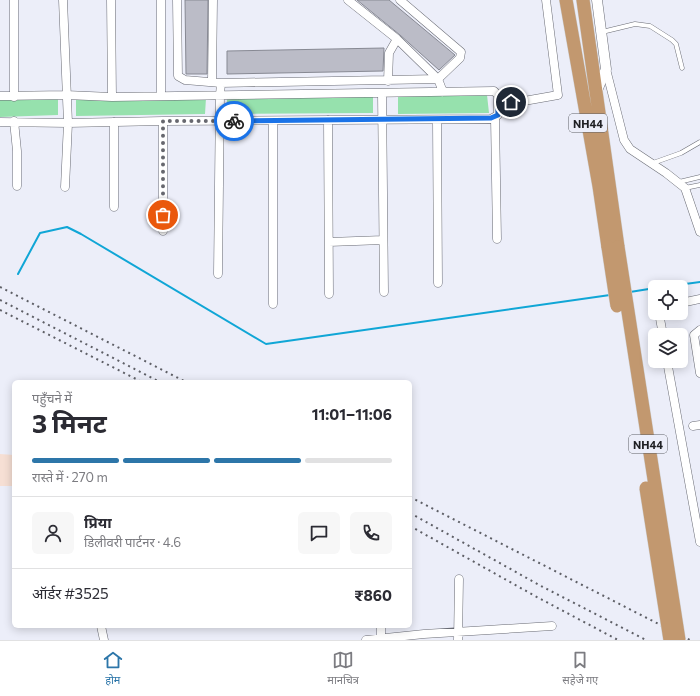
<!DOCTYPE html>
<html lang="hi">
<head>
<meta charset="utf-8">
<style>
  body { margin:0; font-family:Commissioner,"Noto Sans Devanagari",sans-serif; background:#f7f7f7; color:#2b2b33; height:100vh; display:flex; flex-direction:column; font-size:15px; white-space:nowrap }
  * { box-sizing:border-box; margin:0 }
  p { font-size:13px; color:#7c7c81 }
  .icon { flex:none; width:22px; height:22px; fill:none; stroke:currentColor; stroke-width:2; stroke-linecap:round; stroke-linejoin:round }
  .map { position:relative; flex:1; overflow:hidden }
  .panel { position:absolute; left:12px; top:380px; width:400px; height:248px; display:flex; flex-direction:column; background:#fff; border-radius:6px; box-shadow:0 2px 10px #0003 }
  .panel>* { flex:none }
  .buttons { position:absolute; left:648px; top:280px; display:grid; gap:8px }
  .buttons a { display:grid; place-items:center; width:40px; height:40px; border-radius:6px; background:#fff; box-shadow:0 2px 10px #0003; font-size:20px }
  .pin { position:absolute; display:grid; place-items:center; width:34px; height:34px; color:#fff; margin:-17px; border:2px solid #fff; border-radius:50%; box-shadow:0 1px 4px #0007 }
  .courier { position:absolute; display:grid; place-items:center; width:40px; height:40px; margin:-20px; border:3px solid #1a73e8; border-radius:50%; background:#fff; color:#222; box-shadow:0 1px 5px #0007 }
  .overview em { font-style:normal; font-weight:700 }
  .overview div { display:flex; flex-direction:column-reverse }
  .overview { display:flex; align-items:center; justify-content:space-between; height:68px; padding:0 20px }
  h1 { font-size:26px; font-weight:700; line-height:30px }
  .bar { display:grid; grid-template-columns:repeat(4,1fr); gap:6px 4px; align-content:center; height:48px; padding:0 20px }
  .bar i { height:5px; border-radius:3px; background:#e1e1e2 }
  .bar .current { background:#2d76a9 }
  .bar p { grid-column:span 4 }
  .line { display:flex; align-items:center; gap:10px; padding:0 20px; border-top:1px solid #e1e1e2 }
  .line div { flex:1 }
  .round { display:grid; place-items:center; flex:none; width:42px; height:42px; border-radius:6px; background:#f7f7f7 }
  .menu { display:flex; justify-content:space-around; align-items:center; height:56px; border-top:1px solid #e1e1e2; background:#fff; font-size:11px; color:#7c7c81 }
  .menu a { display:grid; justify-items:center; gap:2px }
  .menu .current { color:#2d76a9 }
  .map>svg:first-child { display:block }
  .industrial { fill:#f6dfd4 }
  .green { fill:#96e1ad }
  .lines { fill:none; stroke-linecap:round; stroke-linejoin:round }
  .stream { stroke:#10a6d6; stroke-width:2 }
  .building { fill:#bbbcc7; stroke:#878993 }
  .service-casing { stroke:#696b74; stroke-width:5 }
  .minor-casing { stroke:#696b74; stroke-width:9 }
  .tertiary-casing { stroke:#696b74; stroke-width:11 }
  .trunk-casing { stroke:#cececf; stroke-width:14 }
  .service { stroke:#fff; stroke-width:4 }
  .minor { stroke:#fff; stroke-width:8 }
  .tertiary { stroke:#fff; stroke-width:10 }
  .trunk { stroke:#c2986f; stroke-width:13 }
  .rail { stroke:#5e5f66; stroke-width:2; stroke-dasharray:2 4; stroke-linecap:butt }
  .trunk-bridge-casing { stroke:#cececf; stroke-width:14; stroke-linecap:butt }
  .trunk-bridge { stroke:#c2986f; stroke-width:13 }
  .done { stroke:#67686f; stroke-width:4; stroke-dasharray:0 7.2 }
  .route { stroke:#1a73e8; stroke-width:5 }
  .labels { text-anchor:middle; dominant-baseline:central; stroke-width:3; stroke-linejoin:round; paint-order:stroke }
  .shield { fill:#eceef9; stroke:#5c5e64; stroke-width:1 }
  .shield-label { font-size:11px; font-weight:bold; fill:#1f2024 }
</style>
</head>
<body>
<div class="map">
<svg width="700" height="640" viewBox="0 0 700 640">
  <rect width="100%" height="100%" fill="#eceef9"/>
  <path class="industrial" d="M0 454 14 455V486H0Z"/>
  <path class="green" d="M487 95 489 113 398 114V96Z
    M76 97 206 98 205 114 76 116Z
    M227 97H373V113L227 114Z
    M58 99V115L0 117V100Z"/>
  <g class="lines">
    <path class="stream" d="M18 274 40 233 67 227 81 234 266 344 610 295
      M663 287 700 282
      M630 292 655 288"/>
  </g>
  <path class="building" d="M185 0H208L207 74H186Z
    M357 0H389L455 55 439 70 400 35Z
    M384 48 383 71 227 74V51Z"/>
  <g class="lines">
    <defs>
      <path id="service" d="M602 32 635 24 650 26 672 40 676 44 682 68
        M653 163 681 153 700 142
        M679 182 700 177
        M685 188 700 185"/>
      <path id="minor" d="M14 0V97
        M63 0 68 123 65 187
        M111 0 112 97
        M177 0 178 76 185 80 221 83 220 95 218 274
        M348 0 397 39 438 79 443 92
        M606 69 624 140 630 149 666 173 685 188 700 232
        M388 81 389 53 397 39
        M212 82 213 0
        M221 83 438 79 460 58 461 52 400 0
        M382 93 384 292
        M161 95V0
        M0 96 66 95 112 97 494 91 498 95V115L491 119 163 121 68 123 0 122
        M498 103 524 101 558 95 546 0
        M495 118 497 239
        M328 120 329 294
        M437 120 438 283
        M14 121 17 151V186
        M163 121V231
        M273 121V304
        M114 122V207
        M329 242 383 240
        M681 303 700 299
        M659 313 663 335
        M700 330 694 335 700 373
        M667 361 700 542
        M693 426 700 425
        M101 626 104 640
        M381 626V638
        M366 640 424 634 552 626
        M458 640 459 579"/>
      <path id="tertiary" d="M596 93 606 69 597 0"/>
      <path id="trunk" d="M566 0 599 186 608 247
        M583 0 618 247"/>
    </defs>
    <use href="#service" class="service-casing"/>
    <use href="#minor" class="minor-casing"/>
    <use href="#tertiary" class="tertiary-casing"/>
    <use href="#trunk" class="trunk-casing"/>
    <use href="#service" class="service"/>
    <use href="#minor" class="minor"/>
    <use href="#tertiary" class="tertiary"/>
    <use href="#trunk" class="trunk"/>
    <path class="rail" d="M0 287 186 382
      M0 300 160 382
      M0 310 142 382
      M410 497 690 640
      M410 513 541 586 646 640
      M410 526 535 596 618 640"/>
    <defs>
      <path id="trunk-bridge" d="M608 247 617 306
        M618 247 679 640
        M646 488 670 640"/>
    </defs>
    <use href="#trunk-bridge" class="trunk-bridge-casing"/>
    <use href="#trunk-bridge" class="trunk-bridge"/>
  </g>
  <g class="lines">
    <path class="done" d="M163 215V121H234"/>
    <path class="route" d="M234 121 491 118 498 115V103L511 102"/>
  </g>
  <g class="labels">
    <g class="shield">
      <rect x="569" y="114" width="38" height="18" rx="3"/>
      <rect x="629" y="435" width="38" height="18" rx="3"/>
    </g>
    <g class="shield-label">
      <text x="588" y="123">NH44</text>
      <text x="648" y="444">NH44</text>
    </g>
  </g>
</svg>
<div class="buttons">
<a><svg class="icon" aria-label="locate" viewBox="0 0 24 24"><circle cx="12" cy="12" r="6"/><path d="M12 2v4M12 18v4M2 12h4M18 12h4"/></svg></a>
<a><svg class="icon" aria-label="layers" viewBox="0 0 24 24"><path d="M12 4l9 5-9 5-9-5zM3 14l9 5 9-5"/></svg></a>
</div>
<div class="pin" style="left:163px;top:215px;background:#ea580c"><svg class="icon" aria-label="bag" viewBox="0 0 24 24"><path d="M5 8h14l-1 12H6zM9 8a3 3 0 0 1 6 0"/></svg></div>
<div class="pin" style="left:511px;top:102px;background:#1f2937"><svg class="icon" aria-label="home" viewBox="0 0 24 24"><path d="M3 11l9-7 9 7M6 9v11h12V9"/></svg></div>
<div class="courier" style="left:234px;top:121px"><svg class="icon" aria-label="bike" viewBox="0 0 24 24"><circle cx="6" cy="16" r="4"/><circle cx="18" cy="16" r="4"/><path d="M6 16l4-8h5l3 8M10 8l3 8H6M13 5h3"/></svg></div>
<section class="panel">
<div class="overview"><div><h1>3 मिनट</h1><p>पहुँचने में</p></div><em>11:01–11:06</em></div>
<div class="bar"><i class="current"></i><i class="current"></i><i class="current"></i><i></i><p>रास्ते में · 270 m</p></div>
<div class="line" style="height:72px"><a class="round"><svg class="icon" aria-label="person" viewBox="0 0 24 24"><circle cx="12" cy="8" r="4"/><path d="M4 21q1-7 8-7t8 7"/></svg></a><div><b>प्रिया</b><p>डिलीवरी पार्टनर · 4.6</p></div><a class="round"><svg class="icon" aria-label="chat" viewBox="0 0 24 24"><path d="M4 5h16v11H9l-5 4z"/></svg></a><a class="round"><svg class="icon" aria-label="phone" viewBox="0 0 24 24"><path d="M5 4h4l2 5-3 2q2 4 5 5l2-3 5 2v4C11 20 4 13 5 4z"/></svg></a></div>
<div class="line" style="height:52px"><div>ऑर्डर #3525</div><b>₹860</b></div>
</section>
</div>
<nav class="menu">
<a class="current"><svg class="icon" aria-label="home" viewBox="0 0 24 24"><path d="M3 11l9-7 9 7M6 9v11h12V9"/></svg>होम</a>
<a><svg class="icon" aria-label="map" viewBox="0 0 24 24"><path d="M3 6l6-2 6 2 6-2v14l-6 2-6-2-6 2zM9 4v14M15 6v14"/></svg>मानचित्र</a>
<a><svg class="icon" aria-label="saved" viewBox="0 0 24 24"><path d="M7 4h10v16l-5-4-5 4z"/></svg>सहेजे गए</a>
</nav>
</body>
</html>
